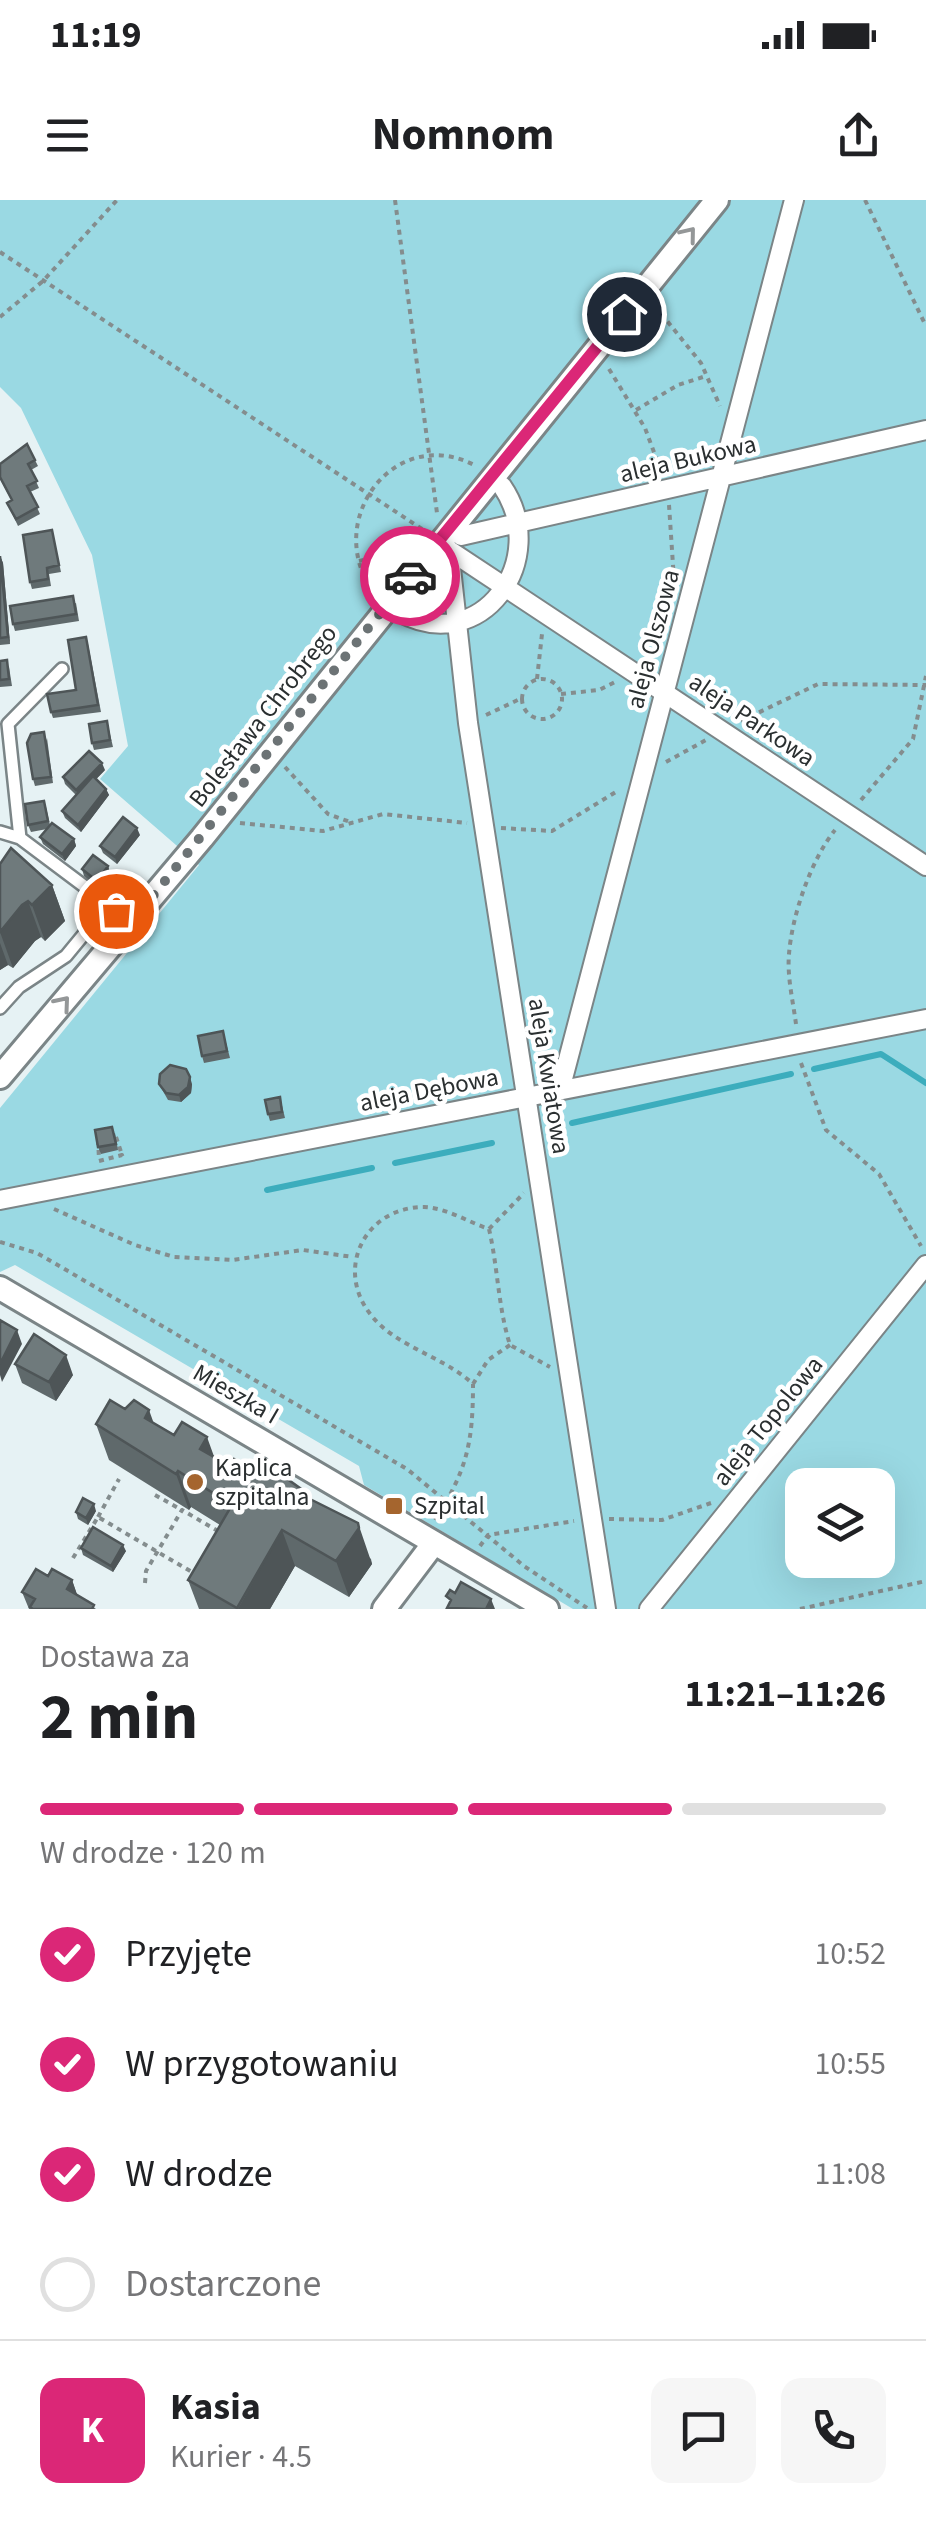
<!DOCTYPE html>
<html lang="pl">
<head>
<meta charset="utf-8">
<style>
  body { margin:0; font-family:"Source Sans 3",sans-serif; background:#f6f6f6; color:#202124; height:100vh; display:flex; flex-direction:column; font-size:38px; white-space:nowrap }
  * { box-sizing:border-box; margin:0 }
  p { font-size:32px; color:#757577 }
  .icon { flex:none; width:55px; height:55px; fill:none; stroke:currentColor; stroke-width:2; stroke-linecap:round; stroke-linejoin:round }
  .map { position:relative; height:1409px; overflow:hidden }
  .panel { display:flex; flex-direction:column; background:#fff; flex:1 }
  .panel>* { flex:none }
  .controls { position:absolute; left:785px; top:1268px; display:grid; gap:20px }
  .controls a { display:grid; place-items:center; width:110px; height:110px; border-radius:20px; background:#fff; box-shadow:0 10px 40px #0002; font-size:50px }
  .pin { position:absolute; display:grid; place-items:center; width:85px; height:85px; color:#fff; margin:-42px; border:5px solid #fff; border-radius:50%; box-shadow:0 2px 10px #0007 }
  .courier { position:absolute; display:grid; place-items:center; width:100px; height:100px; margin:-50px; border:8px solid #db2777; border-radius:50%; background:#fff; color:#222; box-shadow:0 2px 12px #0007 }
  .summary em { font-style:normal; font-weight:700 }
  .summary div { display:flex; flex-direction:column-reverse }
  .summary { display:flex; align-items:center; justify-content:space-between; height:170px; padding:0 40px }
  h1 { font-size:65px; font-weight:700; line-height:75px }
  .bar { display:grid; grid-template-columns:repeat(4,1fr); gap:15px 10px; align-content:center; height:120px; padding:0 40px }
  .bar i { height:12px; border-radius:8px; background:#e0e0e0 }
  .bar .selected { background:#db2777 }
  .bar p { grid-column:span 4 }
  .line { display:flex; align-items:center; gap:25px; padding:0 40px; border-top:2px solid #e0e0e0 }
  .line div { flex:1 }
  .round { display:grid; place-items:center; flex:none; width:105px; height:105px; border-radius:20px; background:#f6f6f6 }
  ol { padding:0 40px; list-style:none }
  li { display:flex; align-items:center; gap:30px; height:110px }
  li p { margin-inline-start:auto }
  li .icon { padding:10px; border-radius:50%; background:#db2777; color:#fff; stroke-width:4 }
  li:last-child { color:#757577 }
  li i { width:55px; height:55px; border:5px solid #e0e0e0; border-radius:50% }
  .status { display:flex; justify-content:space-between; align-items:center; height:70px; padding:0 50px; background:#fff; direction:ltr }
  .status svg { height:28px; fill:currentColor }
  header { display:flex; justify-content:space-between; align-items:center; height:130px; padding:0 40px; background:#fff; font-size:45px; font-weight:700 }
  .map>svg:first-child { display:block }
  .green { fill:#9ad9e3; fill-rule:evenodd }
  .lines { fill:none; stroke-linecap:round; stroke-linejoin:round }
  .stream { stroke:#3cadbd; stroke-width:6 }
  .service-casing { stroke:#7b8587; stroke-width:16 }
  .pedestrian-casing { stroke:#7b8587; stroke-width:22 }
  .minor-casing { stroke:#7b8587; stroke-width:28 }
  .path { stroke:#848d8e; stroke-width:4; stroke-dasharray:5 5; stroke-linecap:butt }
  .service { stroke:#fff; stroke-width:11 }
  .pedestrian { stroke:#fff; stroke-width:18 }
  .minor { stroke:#fff; stroke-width:22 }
  .wall { fill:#5f696b }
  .shaded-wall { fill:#4e5557 }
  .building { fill:#6f7a7c; stroke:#4e5557; stroke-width:2.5 }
  .oneway { stroke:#949798 }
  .done { stroke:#6c7375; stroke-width:10; stroke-dasharray:0 18 }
  .route { stroke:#db2777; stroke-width:12 }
  .poi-dot { fill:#a5652e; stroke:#fff; stroke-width:4 }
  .labels { text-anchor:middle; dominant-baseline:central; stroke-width:9; stroke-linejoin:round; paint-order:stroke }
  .street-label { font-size:25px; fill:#2a2f30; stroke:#fff }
  .poi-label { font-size:25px; fill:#2a2f30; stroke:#fff; text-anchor:start }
</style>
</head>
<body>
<div class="status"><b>11:19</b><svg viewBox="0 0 49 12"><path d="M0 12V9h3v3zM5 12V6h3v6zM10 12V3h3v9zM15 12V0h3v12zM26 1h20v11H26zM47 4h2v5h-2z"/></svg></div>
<header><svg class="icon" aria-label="menu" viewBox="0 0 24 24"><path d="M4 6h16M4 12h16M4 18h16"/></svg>Nomnom<svg class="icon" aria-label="share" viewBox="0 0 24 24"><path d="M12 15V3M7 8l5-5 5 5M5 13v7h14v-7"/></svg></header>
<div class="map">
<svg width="926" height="1409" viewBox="0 0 926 1409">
  <rect width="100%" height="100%" fill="#e6f2f4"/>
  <path class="green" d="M0 0H926V1409H573L364 1285 359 1266 15 1065 0 1072V908L199 665 100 579 128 546 92 355 21 208 0 187ZM802 1285H878V1360H802Z"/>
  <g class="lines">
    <path class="stream" d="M814 869 881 854 926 883
      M572 923 791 874
      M395 963 492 943
      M267 990 372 968"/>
    <defs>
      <path id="service" d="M62 469 8 524 20 638 132 722
        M0 632 20 638
        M0 808 19 787 66 756 108 705"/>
      <path id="pedestrian" d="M461 336 926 230
        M449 350 468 523 606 1409
        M449 350 926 666
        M399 412C481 458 552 359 502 286
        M560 890 794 0
        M0 1000 926 819
        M649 1409 926 1065"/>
      <path id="minor" d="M0 877 202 638 717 0
        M0 1088 547 1409
        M384 1409 434 1343"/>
    </defs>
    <use href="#service" class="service-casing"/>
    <use href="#pedestrian" class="pedestrian-casing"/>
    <use href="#minor" class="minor-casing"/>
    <path class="path" d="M395 0 437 313
      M865 0 926 126
      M0 52 422 329
      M655 106 701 163 720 206
      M0 117 43 81 117 0
      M609 169 645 228 661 271
      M636 210 678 185 706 176
      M669 305 674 380
      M359 361 408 350
      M375 394C320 322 395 222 476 266
      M537 479 542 434
      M522 499a20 20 0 1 1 40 0a20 20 0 1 1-40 0Z
      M561 494 599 490 617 481
      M486 515 522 498
      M741 521 818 484 926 485
      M666 562 706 540
      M285 567 328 614 353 623
      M861 600 913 539 926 476
      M240 623 323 631 383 614 467 623
      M501 628 552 631 619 590
      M796 824C793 801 787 777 789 754 792 715 811 660 835 630
      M801 863 826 930 879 974 921 1046
      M116 937 122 955
      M98 940 99 959
      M99 961 122 955 124 960
      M54 1009 135 1045 174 1057 232 1060 303 1050 353 1057
      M489 1029 524 993
      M0 1042 37 1053 407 1269 524 1366 587 1408
      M510 1145 488 1160 473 1184C443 1156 396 1147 371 1115 334 1069 365 1007 424 1007 447 1008 468 1022 489 1029 498 1068 498 1107 510 1145L550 1167
      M155 1295 182 1310
      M98 1317 119 1279
      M609 1319 662 1320 711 1303
      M435 1320C467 1270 473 1243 473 1184
      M480 1346 488 1335 574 1321
      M73 1358 98 1317 197 1375
      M145 1383 146 1371 182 1310 218 1331
      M800 1409 926 1381"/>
    <use href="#service" class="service"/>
    <use href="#pedestrian" class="pedestrian"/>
    <use href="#minor" class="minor"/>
  </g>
  <path class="wall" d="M35 260 38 266 31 270 39 288 30 292 40 314 18 326 7 303 12 301 0 279V264Z
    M52 330 61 372 49 374 51 386 32 389 30 382Z
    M0 356 3 363 10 444 0 445Z
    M76 403 79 421 15 431 13 424Z
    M88 444 101 512 53 518 51 512 76 490Z
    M0 461 9 467 12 486 0 487Z
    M107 521 113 547 94 550 92 543Z
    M47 538 53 583 35 586 33 579Z
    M105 570 96 579 106 589 109 595 81 632 65 618 62 611 76 595 65 584 63 577Z
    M46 607 50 625 74 639 76 646 65 661 43 644 40 637 47 629 31 632 28 625Z
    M140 635 117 664 103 653 100 646Z
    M0 664 52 685 65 721 45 741 41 737 35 741 13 768 8 765 0 770Z
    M108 666 110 673 99 688 84 676 82 669Z
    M223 831 230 858 204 863 202 856Z
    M159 884H192L191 893 181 902 168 900Z
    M280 897 285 918 270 921 268 914Z
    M115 933 118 950 101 954 98 947Z
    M15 1164 73 1175 56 1201 22 1183Z
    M125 1209 154 1223 230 1266 307 1298 371 1359 372 1364 349 1397 295 1366 270 1409H199L188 1380 220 1325 191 1307 189 1310 109 1260 96 1224Z
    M96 1311 88 1325 78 1319 76 1312Z
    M81 1348 126 1351 113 1372 83 1355Z
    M48 1376 72 1380 77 1395 96 1409H29L22 1392Z"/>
  <path class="shaded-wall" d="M0 356 3 363 10 444 8 437Z
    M102 563 105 570 79 597 76 590Z
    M106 589 109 595 81 632 78 625Z
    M137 628 140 635 117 664 115 657Z
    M74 639 76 646 65 661 62 654Z
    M108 666 110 673 99 688 97 681Z
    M52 685 65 721 45 741 32 705Z
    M28 701 41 737 35 741 13 768 0 732 22 705Z
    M0 743 8 765 0 770Z
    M190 877 192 884 191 893 181 902 179 895Z
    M17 1130 22 1144 2 1182 0 1175V1164Z
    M66 1155 73 1175 56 1201 49 1182Z
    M149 1210 162 1246 145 1218Z
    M207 1237 220 1273 200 1249Z
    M178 1271 191 1307 189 1310 176 1274Z
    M94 1304 96 1311 88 1325 86 1318Z
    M358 1323 372 1364 349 1397 336 1361Z
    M282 1330 295 1366 270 1409H238Z
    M123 1345 126 1351 113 1372 111 1366Z
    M72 1380 79 1400 67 1389Z
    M491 1399 495 1409H486Z"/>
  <path class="building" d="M27 244 35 260 28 264 37 281 27 286 38 307 16 319 7 303 12 300 0 277V264Z
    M52 330 59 365 47 368 48 379 30 382 23 335Z
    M0 356 8 437 0 438Z
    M73 396 76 414 13 424 10 406Z
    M86 437 98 505 51 512 47 494 76 490 68 440Z
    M7 460 9 479 0 480V461Z
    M107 521 110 540 92 543 89 524Z
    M44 532 51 577 33 579 27 543 31 534Z
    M89 551 102 563 76 590 63 577Z
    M93 576 106 589 78 625 62 611Z
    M44 601 48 621 28 625 25 604Z
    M123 617 137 628 115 657 100 646Z
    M52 623 74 639 62 654 40 637Z
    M11 648 52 685 32 705 28 701 22 705 0 732V664Z
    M93 655 108 666 97 681 82 669Z
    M223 831 227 851 202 856 198 836Z
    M170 865 186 869 190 877 188 887 179 895 166 893 159 884 160 874Z
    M280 897 282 912 268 914 265 900Z
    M112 927 116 944 98 947 95 930Z
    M0 1120 17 1130 0 1164Z
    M34 1134 66 1155 49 1182 15 1164Z
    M110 1200 125 1209 134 1200 149 1210 145 1218 174 1235 182 1222 207 1237 200 1249 230 1266 234 1259 252 1270 256 1263 270 1271 272 1268 304 1291 302 1295 358 1323 359 1328 336 1361 282 1330 237 1408 188 1380 232 1305 178 1271 176 1274 96 1224Z
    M83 1298 94 1304 86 1318 76 1312Z
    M93 1327 123 1345 111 1366 81 1348Z
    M36 1369 48 1376 52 1369 72 1380 67 1389 94 1405 92 1409H33L30 1407 35 1399 22 1392Z
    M461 1382 491 1399 486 1409 447 1408 451 1400 446 1396 450 1390 455 1393Z"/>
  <defs><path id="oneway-chevron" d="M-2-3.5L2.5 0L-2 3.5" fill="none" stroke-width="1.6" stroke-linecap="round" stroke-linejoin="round" transform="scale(2.5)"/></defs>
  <g class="oneway">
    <use href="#oneway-chevron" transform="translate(689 34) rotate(-51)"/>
    <use href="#oneway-chevron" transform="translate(63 803) rotate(-50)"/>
  </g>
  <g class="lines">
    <path class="done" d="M116 711 132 722 410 376"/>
    <path class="route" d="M410 376 624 114"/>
  </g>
  <g class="poi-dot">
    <circle cx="195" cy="1282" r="10"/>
    <rect x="384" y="1296" width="20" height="20" rx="5"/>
  </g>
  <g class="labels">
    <g class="street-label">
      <text transform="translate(688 259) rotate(-13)">aleja Bukowa</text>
      <text transform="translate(653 439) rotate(-75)">aleja Olszowa</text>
      <text transform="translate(263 516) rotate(-52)">Bolesława Chrobrego</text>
      <text transform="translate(752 520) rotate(34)">aleja Parkowa</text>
      <text transform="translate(549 876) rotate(81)">aleja Kwiatowa</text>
      <text transform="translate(429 890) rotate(-11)">aleja Dębowa</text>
      <text transform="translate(236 1194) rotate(30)">Mieszka I</text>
      <text transform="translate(768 1221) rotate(-51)">aleja Topolowa</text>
    </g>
    <g class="poi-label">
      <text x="215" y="1268">Kaplica<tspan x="215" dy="29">szpitalna</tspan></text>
      <text x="414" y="1306">Szpital</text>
    </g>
  </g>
</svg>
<div class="controls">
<a><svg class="icon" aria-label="layers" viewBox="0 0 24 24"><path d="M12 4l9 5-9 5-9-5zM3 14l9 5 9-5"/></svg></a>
</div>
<div class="pin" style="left:116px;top:711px;background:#ea580c"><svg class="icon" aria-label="bag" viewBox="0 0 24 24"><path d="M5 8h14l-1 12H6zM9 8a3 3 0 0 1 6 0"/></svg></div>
<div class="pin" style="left:624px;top:114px;background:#1f2937"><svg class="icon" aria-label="home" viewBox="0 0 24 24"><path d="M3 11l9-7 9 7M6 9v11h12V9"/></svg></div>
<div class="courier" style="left:410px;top:376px"><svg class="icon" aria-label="car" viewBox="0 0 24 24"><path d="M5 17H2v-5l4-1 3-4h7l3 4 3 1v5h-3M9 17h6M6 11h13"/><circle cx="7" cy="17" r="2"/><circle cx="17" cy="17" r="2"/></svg></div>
</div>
<section class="panel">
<div class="summary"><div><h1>2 min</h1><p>Dostawa za</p></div><em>11:21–11:26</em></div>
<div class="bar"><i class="selected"></i><i class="selected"></i><i class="selected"></i><i></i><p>W drodze · 120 m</p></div>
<ol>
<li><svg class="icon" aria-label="check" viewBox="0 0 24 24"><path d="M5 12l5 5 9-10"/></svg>Przyjęte<p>10:52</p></li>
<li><svg class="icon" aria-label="check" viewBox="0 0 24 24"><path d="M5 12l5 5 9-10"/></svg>W przygotowaniu<p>10:55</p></li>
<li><svg class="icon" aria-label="check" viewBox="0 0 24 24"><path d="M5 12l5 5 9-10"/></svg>W drodze<p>11:08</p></li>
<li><i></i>Dostarczone</li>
</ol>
<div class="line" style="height:180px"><b class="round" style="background:#db2777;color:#fff">K</b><div><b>Kasia</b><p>Kurier · 4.5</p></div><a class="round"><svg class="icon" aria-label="chat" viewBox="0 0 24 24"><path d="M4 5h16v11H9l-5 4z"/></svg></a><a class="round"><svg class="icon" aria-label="phone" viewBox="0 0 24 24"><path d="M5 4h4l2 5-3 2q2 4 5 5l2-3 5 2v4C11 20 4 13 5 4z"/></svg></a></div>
</section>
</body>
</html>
